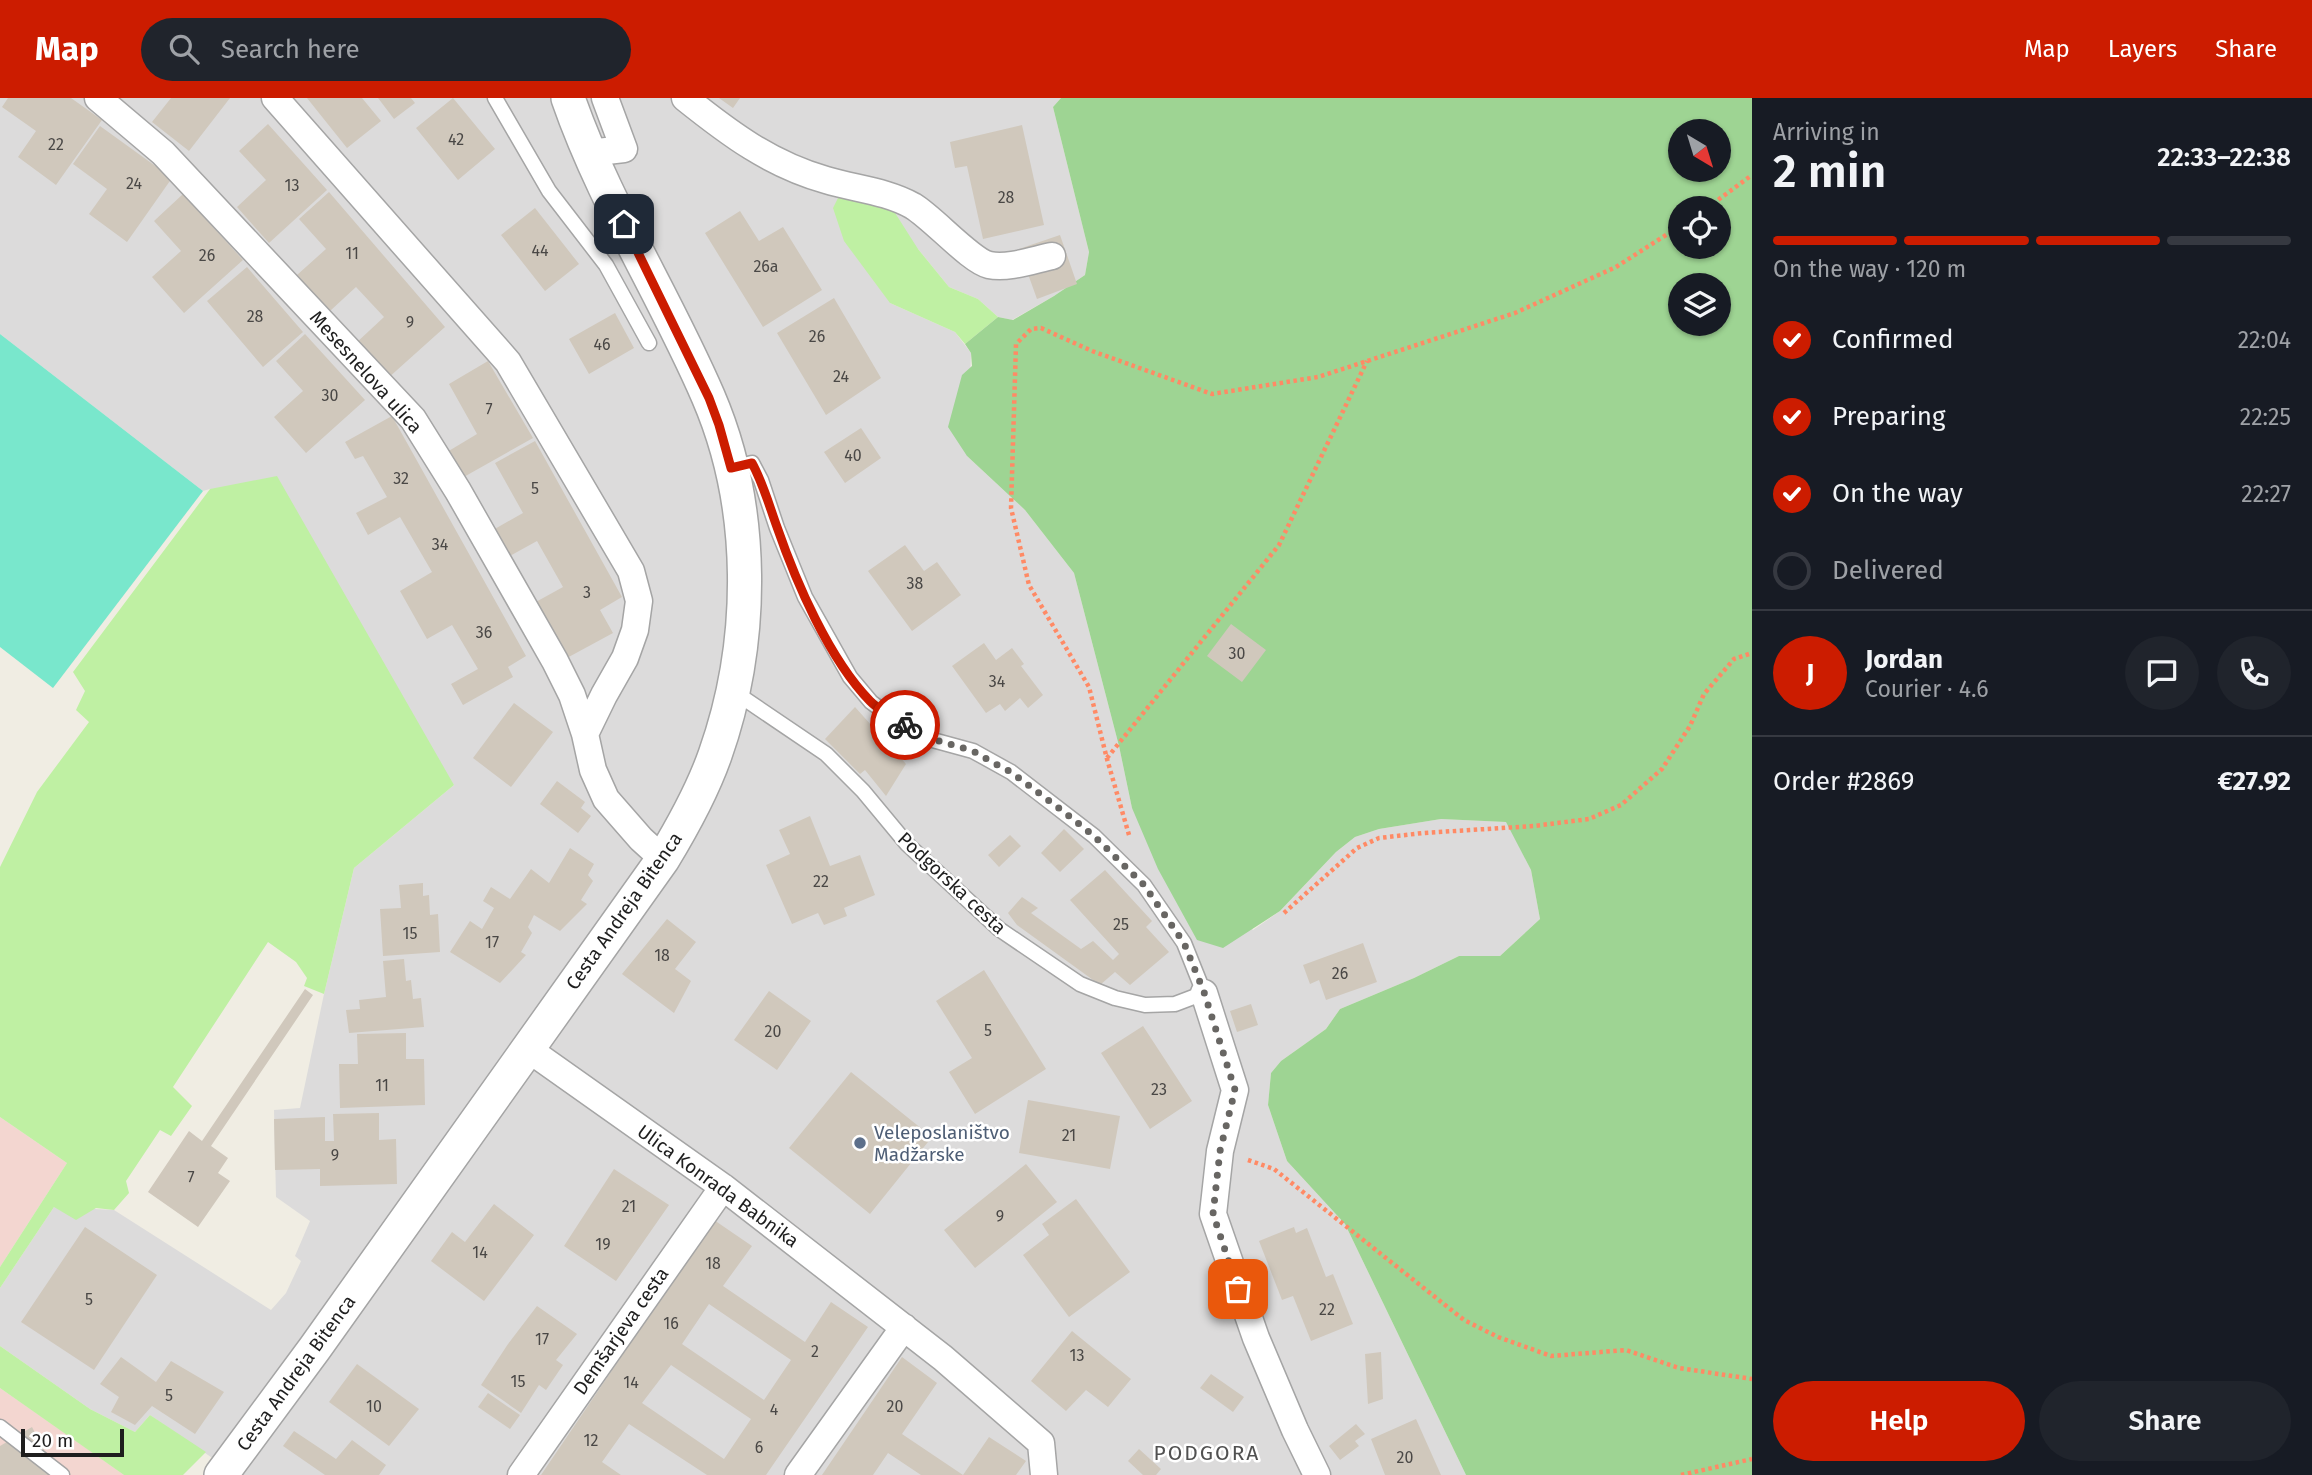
<!DOCTYPE html>
<html lang="en">
<head>
<meta charset="utf-8">
<style>
  body { margin:0; font-family:"Fira Sans",sans-serif; background:#20242c; color:#f1f3f6; height:100vh; display:flex; flex-direction:column; font-size:26px; white-space:nowrap }
  * { box-sizing:border-box; margin:0 }
  p { font-size:23px; color:#9ea1a6 }
  .icon { flex:none; width:38px; height:38px; fill:none; stroke:currentColor; stroke-width:2; stroke-linecap:round; stroke-linejoin:round }
  .map { position:relative; flex:1; overflow:hidden }
  .sheet { display:flex; flex-direction:column; background:#171b24; width:560px }
  .sheet>* { flex:none }
  .needle { width:46px; rotate:142deg }
  .buttons { position:absolute; left:1668px; top:21px; display:grid; gap:14px }
  .buttons a { display:grid; place-items:center; width:63px; height:63px; border-radius:50%; background:#171b24; box-shadow:0 2px 5px #0004; font-size:35px }
  .scale { position:absolute; left:21px; bottom:18px; width:103px; box-sizing:border-box; padding-left:7px; border:4px solid #1e1e1e; border-top:0; font-size:19px; line-height:24px; white-space:nowrap; color:#1e1e1e; -webkit-text-stroke:5px #fff; paint-order:stroke }
  .pin { position:absolute; display:grid; place-items:center; width:60px; height:60px; color:#fff; margin:-30px; border-radius:14px; box-shadow:0 4px 10px #0006 }
  .courier { position:absolute; display:grid; place-items:center; width:70px; height:70px; margin:-35px; border:5px solid #cc1c00; border-radius:50%; background:#fff; color:#222; box-shadow:0 2px 9px #0007 }
  .summary em { font-style:normal; font-weight:600 }
  .summary div { display:flex; flex-direction:column-reverse }
  .summary { display:flex; align-items:center; justify-content:space-between; height:119px; padding:0 21px }
  h1 { font-size:46px; font-weight:600; line-height:52px }
  .bar { display:grid; grid-template-columns:repeat(4,1fr); gap:10px 7px; align-content:center; height:84px; padding:0 21px }
  .bar i { height:9px; border-radius:5px; background:#363941 }
  .bar .selected { background:#cc1c00 }
  .bar p { grid-column:span 4 }
  .line { display:flex; align-items:center; gap:18px; padding:0 21px; border-top:2px solid #363941 }
  .line div { flex:1 }
  .round { display:grid; place-items:center; flex:none; width:74px; height:74px; border-radius:37px; background:#20242c }
  ol { padding:0 21px; list-style:none }
  li { display:flex; align-items:center; gap:21px; height:77px }
  li p { margin-inline-start:auto }
  li .icon { padding:7px; border-radius:50%; background:#cc1c00; color:#fff; stroke-width:4 }
  li:last-child { color:#9ea1a6 }
  li i { width:38px; height:38px; border:4px solid #363941; border-radius:50% }
  .primary-button { display:flex; gap:14px; margin-top:auto; padding:14px 21px }
  .primary-button a { flex:1; height:80px; border-radius:42px; background:#cc1c00; color:#fff; font-size:28px; font-weight:600; line-height:80px; text-align:center }
  .primary-button a+a { background:#20242c; color:#f1f3f6 }
  header { display:flex; align-items:center; gap:42px; box-sizing:border-box; height:98px; padding:0 35px; background:#cc1c00; color:#fff }
  header strong { font-size:33px }
  nav { display:flex; gap:38px; margin-inline-start:auto; font-size:24px }
  .search { width:490px; height:63px; background:#20242c; display:flex; align-items:center; gap:18px; box-sizing:border-box; padding:0 24px; border-radius:38px; color:#9ea1a6; font-size:26px }
  main { display:flex; flex:1; min-height:0 }
  .map>svg:first-child { display:block }
  .residential { fill:#dcdbdb }
  .commercial { fill:#f3d6d0 }
  .grass { fill:#bff0a3 }
  .forest { fill:#9ed493; fill-rule:evenodd }
  .pitch { fill:#79e7cc }
  .building { fill:#d0c8bc; fill-rule:evenodd }
  .lines { fill:none; stroke-linecap:round; stroke-linejoin:round }
  .service-casing { stroke:#a5a5a5; stroke-width:17 }
  .minor-casing { stroke:#a5a5a5; stroke-width:29 }
  .tertiary-casing { stroke:#a5a5a5; stroke-width:36 }
  .path { stroke:#ff8a65; stroke-width:4.5; stroke-dasharray:3.5 3.5; stroke-linecap:butt }
  .service { stroke:#fff; stroke-width:14 }
  .minor { stroke:#fff; stroke-width:26 }
  .tertiary { stroke:#fff; stroke-width:33 }
  .done { stroke:#686663; stroke-width:7; stroke-dasharray:0 12.6 }
  .route { stroke:#cc1c00; stroke-width:9 }
  .service-dot { fill:#5c6f8a; stroke:#fff; stroke-width:2.5 }
  .labels { text-anchor:middle; dominant-baseline:central; stroke-width:5; stroke-linejoin:round; paint-order:stroke }
  .number-label { font-size:16px; fill:#4a4846 }
  .street-label { font-size:19px; fill:#1e1e1e; stroke:#fff }
  .service-label { font-size:19px; fill:#4e5e75; stroke:#fff; text-anchor:start }
  .neighbourhood-label { font-size:21px; letter-spacing:2px; fill:#515151; stroke:#fff }
</style>
</head>
<body>
<header>
<strong>Map</strong>
<div class="search"><svg class="icon" aria-label="search" viewBox="0 0 24 24"><circle cx="10" cy="10" r="6"/><path d="M15 15l6 6"/></svg>Search here</div>
<nav><a>Map</a><a>Layers</a><a>Share</a></nav>
</header>
<main>
<div class="map">
<svg width="1752" height="1377" viewBox="0 0 1752 1377">
  <rect width="100%" height="100%" fill="#f0ede3"/>
  <path class="residential" d="M0 0H1061L1053 9 1089 154 1085 177 1054 198 1012 222 998 219 978 201 949 189 918 151 890 205 955 234 971 255 967 358 1025 412 1074 475 1119 648 1132 710 1253 832 1280 813 1336 754 1355 739 1379 731 1441 721 1507 724 1531 772 1540 821 1500 858H1459L1414 880 1340 911 1326 931 1281 963 1271 975 1268 1007 1287 1063 1345 1126 1466 1377H237L150 1317 135 1334 90 1311 0 1248V1190L54 1109 114 1112 271 1212 286 1195 301 1163 295 1158 310 1123 276 1099 274 1012 300 1010 324 896 354 770 454 687 210 391 203 393 0 236Z"/>
  <path class="commercial" d="M0 1019 67 1065 0 1169Z
    M0 1290 69 1338 124 1377H0Z"/>
  <path class="grass" d="M839 98 890 107 918 151 949 189 978 201 998 219 965 246 955 234 890 205 844 143 833 110Z
    M277 378 454 687 354 770 324 896 304 888 307 880 296 864 268 844 173 989 192 1008 171 1038 160 1032 126 1083 129 1095 114 1112 96 1110 76 1122 54 1109 0 1190V1169L67 1065 0 1019V769L37 694 89 624 76 612 85 593 73 574 210 391Z
    M0 1248 90 1311 135 1334 150 1317 206 1354 183 1377H124L0 1290Z"/>
  <path class="forest" d="M1061 0H1752V1377H1466L1345 1126 1287 1063 1268 1007 1271 975 1281 963 1326 931 1340 911 1414 880 1459 858H1500L1540 821 1531 772 1506 724 1441 721 1379 731 1355 739 1336 754 1280 813 1223 850 1197 842 1158 771 1132 710 1119 648 1074 475 1025 412 967 358 948 329 962 277 972 268 971 255 965 246 998 219 1013 222 1054 198 1085 177 1089 154 1053 9ZM1680 33H1718V72H1680ZM1680 110H1718V149H1680ZM1680 187H1718V226H1680Z"/>
  <path class="pitch" d="M0 236 203 393 53 590 0 549Z"/>
  <path class="building" d="M8 0H71L102 22 56 87 18 59 36 33 2 9Z
    M171 0H230L189 53 152 24Z
    M307 0H362L381 23 347 50Z
    M378 0H411L415 5 394 21Z
    M453 0 495 51 458 82 416 30Z
    M719 0H740L733 10Z
    M268 26 327 92 269 145 237 109 266 82 239 53Z
    M1022 27 1044 127 983 141 967 68 955 70 950 44Z
    M100 28 172 80 127 144 89 116 107 91 73 66Z
    M329 94 445 229 387 281 355 246 384 219 356 189 330 213 297 177 326 151 299 121Z
    M183 96 243 162 184 215 152 179 181 153 154 123Z
    M535 110 579 166 545 193 501 137Z
    M740 113 759 143 783 129 822 192 763 229 705 135Z
    M1060 137 1077 186 1037 201 1019 151Z
    M247 169 303 234 263 269 207 203Z
    M834 200 881 280 826 317 777 235Z
    M615 215 634 250 589 276 569 241Z
    M305 236 365 302 306 355 274 319 303 293 276 263Z
    M488 263 533 340 462 380 447 354 477 336 449 286Z
    M392 318 526 558 508 569 513 579 463 607 451 586 478 571 452 527 427 541 400 493 432 474 400 419 368 437 356 415 387 399 363 358 355 361 345 344Z
    M861 330 881 360 845 385 824 354Z
    M535 343 622 499 600 512 613 535 565 561 534 505 563 489 537 443 508 459 493 432 523 415 495 365Z
    M905 447 924 473 937 464 961 497 912 533 868 473Z
    M1231 526 1266 552 1242 584 1207 558Z
    M984 545 996 562 1012 550 1024 566 1021 568 1043 597 1028 610 1020 600 1005 613 1000 606 986 615 952 568Z
    M514 605 553 634 511 689 473 660Z
    M855 609 906 666 886 698 865 672 860 676 825 641Z
    M557 683 585 704 581 710 591 718 578 735 540 706Z
    M810 718 830 768 860 757 875 797 844 810 847 818 824 827 818 815 792 826 766 767 790 756 779 732Z
    M1064 731 1084 751 1060 774 1041 755Z
    M1010 737 1021 748 999 769 988 757Z
    M570 750 594 766 588 777 593 783 581 802 587 806 560 833 534 817 528 829 532 835 521 854 526 857 500 885 450 854 470 823 482 831 494 810 483 803 491 789 510 801 531 771 549 785Z
    M1105 772 1152 823 1146 829 1169 854 1130 887 1115 874 1100 887 1017 827 1008 815 1022 799 1038 810 1031 815 1081 851 1093 843 1113 862 1119 856 1070 802Z
    M423 785V798L429 797 430 817 438 816 440 854 383 858 380 811 401 810 399 787Z
    M667 821 696 844 675 871 691 883 674 915 622 876Z
    M1363 845 1377 884 1326 902 1319 882 1310 886 1303 867Z
    M404 861 406 883 411 882 413 901 421 900 424 929 349 935 346 912 360 911 359 902 386 899 383 863Z
    M984 872 1046 971 975 1016 949 974 972 960 936 903Z
    M305 891 313 897 211 1048 228 1060 218 1075 230 1083 198 1129 148 1094 189 1033 202 1043Z
    M769 893 811 923 777 972 734 942Z
    M1251 906 1258 927 1237 934 1230 913Z
    M1143 928 1192 1003 1150 1031 1101 955Z
    M406 935V961H424L425 1007 340 1010 339 966H358L357 936Z
    M851 974 932 1039 870 1116 789 1050Z
    M1028 1002 1120 1018 1110 1071 1019 1055Z
    M379 1015V1042L396 1041 397 1086 320 1088V1071L275 1072 274 1021 325 1019V1043H334L333 1016Z
    M1026 1066 1057 1104 975 1170 944 1132Z
    M614 1071 669 1107 616 1183 564 1148Z
    M1076 1101 1130 1174 1069 1219 1023 1157 1049 1137 1042 1126Z
    M494 1106 534 1137 484 1203 431 1163 452 1134 465 1144Z
    M714 1122 752 1148 723 1188 805 1244 831 1204 868 1229 766 1377H707L629 1326 602 1364 621 1377H541ZM709 1206 791 1262 764 1302 682 1246ZM671 1267 751 1321 724 1361 642 1305Z
    M85 1129 157 1177 94 1272 21 1224Z
    M1294 1129 1296 1135 1307 1130 1326 1179 1333 1176 1353 1226 1311 1243 1293 1198 1282 1202 1259 1143Z
    M537 1208 577 1236 556 1262 563 1267 546 1292 539 1287 521 1315 481 1287 508 1246Z
    M1072 1233 1131 1281 1108 1309 1086 1292 1066 1313 1031 1283Z
    M1381 1254 1383 1301 1368 1306 1365 1256Z
    M121 1259 156 1284 171 1263 224 1294 195 1336 152 1308 135 1327 111 1314 119 1299 100 1286Z
    M902 1259 937 1285 902 1336 963 1377H921L888 1355 873 1377H822Z
    M357 1266 419 1311 389 1348 329 1304Z
    M1211 1276 1244 1299 1233 1314 1200 1290Z
    M488 1295 520 1317 510 1331 478 1309Z
    M1416 1321 1441 1377H1385L1371 1341Z
    M1356 1326 1365 1336 1355 1343 1359 1348 1340 1362 1329 1348Z
    M32 1329 47 1358 50 1377H0V1348Z
    M294 1333 336 1361 352 1342 386 1367 379 1377H325L283 1348Z
    M989 1339 1026 1363 1016 1377H963Z
    M1139 1351 1161 1371 1156 1377H1143L1128 1363Z"/>
  <g class="lines">
    <defs>
      <path id="service" d="M495 0 549 93 606 167 649 245
        M731 370 752 365 761 382 777 430 805 499 850 579 871 604 895 622 929 641 973 653 1011 674 1094 738 1144 787 1184 845 1204 895 1175 906 1145 907 1115 900 1080 886 999 831 907 746 863 693 826 656 733 593
        M0 1329 62 1377"/>
      <path id="minor" d="M98 0 163 55 413 321 458 393 555 563 572 597 585 636 593 672 606 701 641 741 663 761
        M275 0 508 264 631 473 639 503 635 532 625 560 604 597 585 636
        M685 0C730 36 770 66 826 82 856 91 886 93 913 108 933 120 971 163 989 167 1008 171 1033 162 1052 158
        M589 55 624 51 605 0
        M1204 895 1235 992 1220 1053 1213 1116 1256 1240 1295 1332 1317 1377
        M528 951 723 1089 943 1260 1041 1345 1044 1377
        M521 1377 723 1089
        M798 1377 904 1229"/>
      <path id="tertiary" d="M221 1377 315 1250 663 761C683 728 702 694 715 657 755 544 756 409 708 298 665 198 604 104 568 0"/>
    </defs>
    <use href="#service" class="service-casing"/>
    <use href="#minor" class="minor-casing"/>
    <use href="#tertiary" class="tertiary-casing"/>
    <path class="path" d="M1707 110 1752 77
      M1107 660 1279 447 1367 263
      M1129 737 1107 661 1089 589 1029 487 1011 410 1016 246 1031 231 1041 230 1092 253 1212 296 1318 279 1515 215 1616 169 1680 128
      M1284 815 1357 750 1379 740 1423 735 1534 728 1589 721 1621 707 1662 671 1690 628 1704 596 1734 561 1752 555
      M1248 1062 1274 1071 1464 1222 1498 1239 1551 1258 1626 1252 1679 1270 1752 1281
      M1681 1377 1752 1361"/>
    <use href="#service" class="service"/>
    <use href="#minor" class="minor"/>
    <use href="#tertiary" class="tertiary"/>
  </g>
  <g class="lines">
    <path class="done" d="M905 627 929 640 973 653 992 664 1011 674 1064 714 1094 738 1144 787 1184 845 1204 894 1235 992 1220 1053 1213 1116 1238 1191"/>
    <path class="route" d="M624 126 709 300 719 327 731 370 752 365C763 385 769 407 777 429 796 484 829 561 870 603 879 612 893 620 905 627"/>
  </g>
  <circle class="service-dot" cx="860" cy="1045" r="7"/>
  <g class="labels">
    <g class="number-label">
      <text x="456" y="41">42</text>
      <text x="56" y="46">22</text>
      <text x="134" y="85">24</text>
      <text x="292" y="87">13</text>
      <text x="1006" y="99">28</text>
      <text x="540" y="152">44</text>
      <text x="352" y="155">11</text>
      <text x="207" y="157">26</text>
      <text x="766" y="168">26a</text>
      <text x="255" y="218">28</text>
      <text x="410" y="224">9</text>
      <text x="817" y="238">26</text>
      <text x="602" y="246">46</text>
      <text x="841" y="278">24</text>
      <text x="330" y="297">30</text>
      <text x="489" y="311">7</text>
      <text x="853" y="357">40</text>
      <text x="401" y="380">32</text>
      <text x="535" y="390">5</text>
      <text x="440" y="446">34</text>
      <text x="915" y="485">38</text>
      <text x="587" y="494">3</text>
      <text x="484" y="534">36</text>
      <text x="1237" y="555">30</text>
      <text x="997" y="583">34</text>
      <text x="821" y="783">22</text>
      <text x="1121" y="826">25</text>
      <text x="410" y="835">15</text>
      <text x="492" y="844">17</text>
      <text x="662" y="857">18</text>
      <text x="1340" y="875">26</text>
      <text x="988" y="932">5</text>
      <text x="773" y="933">20</text>
      <text x="382" y="987">11</text>
      <text x="1159" y="991">23</text>
      <text x="1069" y="1037">21</text>
      <text x="335" y="1057">9</text>
      <text x="191" y="1079">7</text>
      <text x="629" y="1108">21</text>
      <text x="1000" y="1118">9</text>
      <text x="603" y="1146">19</text>
      <text x="480" y="1154">14</text>
      <text x="713" y="1165">18</text>
      <text x="89" y="1201">5</text>
      <text x="1327" y="1211">22</text>
      <text x="671" y="1225">16</text>
      <text x="542" y="1241">17</text>
      <text x="815" y="1253">2</text>
      <text x="1077" y="1257">13</text>
      <text x="518" y="1283">15</text>
      <text x="631" y="1284">14</text>
      <text x="169" y="1297">5</text>
      <text x="374" y="1308">10</text>
      <text x="895" y="1308">20</text>
      <text x="774" y="1311">4</text>
      <text x="591" y="1342">12</text>
      <text x="759" y="1349">6</text>
      <text x="1405" y="1359">20</text>
    </g>
    <g class="street-label">
      <text transform="translate(366 274) rotate(48)">Mesesnelova ulica</text>
      <text transform="translate(952 785) rotate(43)">Podgorska cesta</text>
      <text transform="translate(624 813) rotate(-55)">Cesta Andreja Bitenca</text>
      <text transform="translate(718 1088) rotate(36)">Ulica Konrada Babnika</text>
      <text transform="translate(621 1233) rotate(-55)">Demšarjeva cesta</text>
      <text transform="translate(296 1275) rotate(-54)">Cesta Andreja Bitenca</text>
    </g>
    <g class="service-label">
      <text x="874" y="1034">Veleposlaništvo<tspan x="874" dy="22">Madžarske</tspan></text>
    </g>
    <g class="neighbourhood-label">
      <text x="1207" y="1355">PODGORA</text>
    </g>
  </g>
</svg>
<div class="buttons">
<a><svg class="needle" viewBox="-14 -14 28 28"><path d="M0-13l5 13h-10z" fill="#e53935"/><path d="M0 13l5-13h-10z" fill="#9ea1a6"/></svg></a>
<a><svg class="icon" aria-label="locate" viewBox="0 0 24 24"><circle cx="12" cy="12" r="6"/><path d="M12 2v4M12 18v4M2 12h4M18 12h4"/></svg></a>
<a><svg class="icon" aria-label="layers" viewBox="0 0 24 24"><path d="M12 4l9 5-9 5-9-5zM3 14l9 5 9-5"/></svg></a>
</div>
<div class="scale">20 m</div>
<div class="pin" style="left:1238px;top:1191px;background:#ea580c"><svg class="icon" aria-label="bag" viewBox="0 0 24 24"><path d="M5 8h14l-1 12H6zM9 8a3 3 0 0 1 6 0"/></svg></div>
<div class="pin" style="left:624px;top:126px;background:#1f2937"><svg class="icon" aria-label="home" viewBox="0 0 24 24"><path d="M3 11l9-7 9 7M6 9v11h12V9"/></svg></div>
<div class="courier" style="left:905px;top:627px"><svg class="icon" aria-label="bike" viewBox="0 0 24 24"><circle cx="6" cy="16" r="4"/><circle cx="18" cy="16" r="4"/><path d="M6 16l4-8h5l3 8M10 8l3 8H6M13 5h3"/></svg></div>
</div>
<section class="sheet">
<div class="summary"><div><h1>2 min</h1><p>Arriving in</p></div><em>22:33–22:38</em></div>
<div class="bar"><i class="selected"></i><i class="selected"></i><i class="selected"></i><i></i><p>On the way · 120 m</p></div>
<ol>
<li><svg class="icon" aria-label="check" viewBox="0 0 24 24"><path d="M5 12l5 5 9-10"/></svg>Confirmed<p>22:04</p></li>
<li><svg class="icon" aria-label="check" viewBox="0 0 24 24"><path d="M5 12l5 5 9-10"/></svg>Preparing<p>22:25</p></li>
<li><svg class="icon" aria-label="check" viewBox="0 0 24 24"><path d="M5 12l5 5 9-10"/></svg>On the way<p>22:27</p></li>
<li><i></i>Delivered</li>
</ol>
<div class="line" style="height:126px"><b class="round" style="background:#cc1c00;color:#fff">J</b><div><b>Jordan</b><p>Courier · 4.6</p></div><a class="round"><svg class="icon" aria-label="chat" viewBox="0 0 24 24"><path d="M4 5h16v11H9l-5 4z"/></svg></a><a class="round"><svg class="icon" aria-label="phone" viewBox="0 0 24 24"><path d="M5 4h4l2 5-3 2q2 4 5 5l2-3 5 2v4C11 20 4 13 5 4z"/></svg></a></div>
<div class="line" style="height:91px"><div>Order #2869</div><b>€27.92</b></div>
<div class="primary-button"><a>Help</a><a>Share</a></div>
</section>
</main>
</body>
</html>
